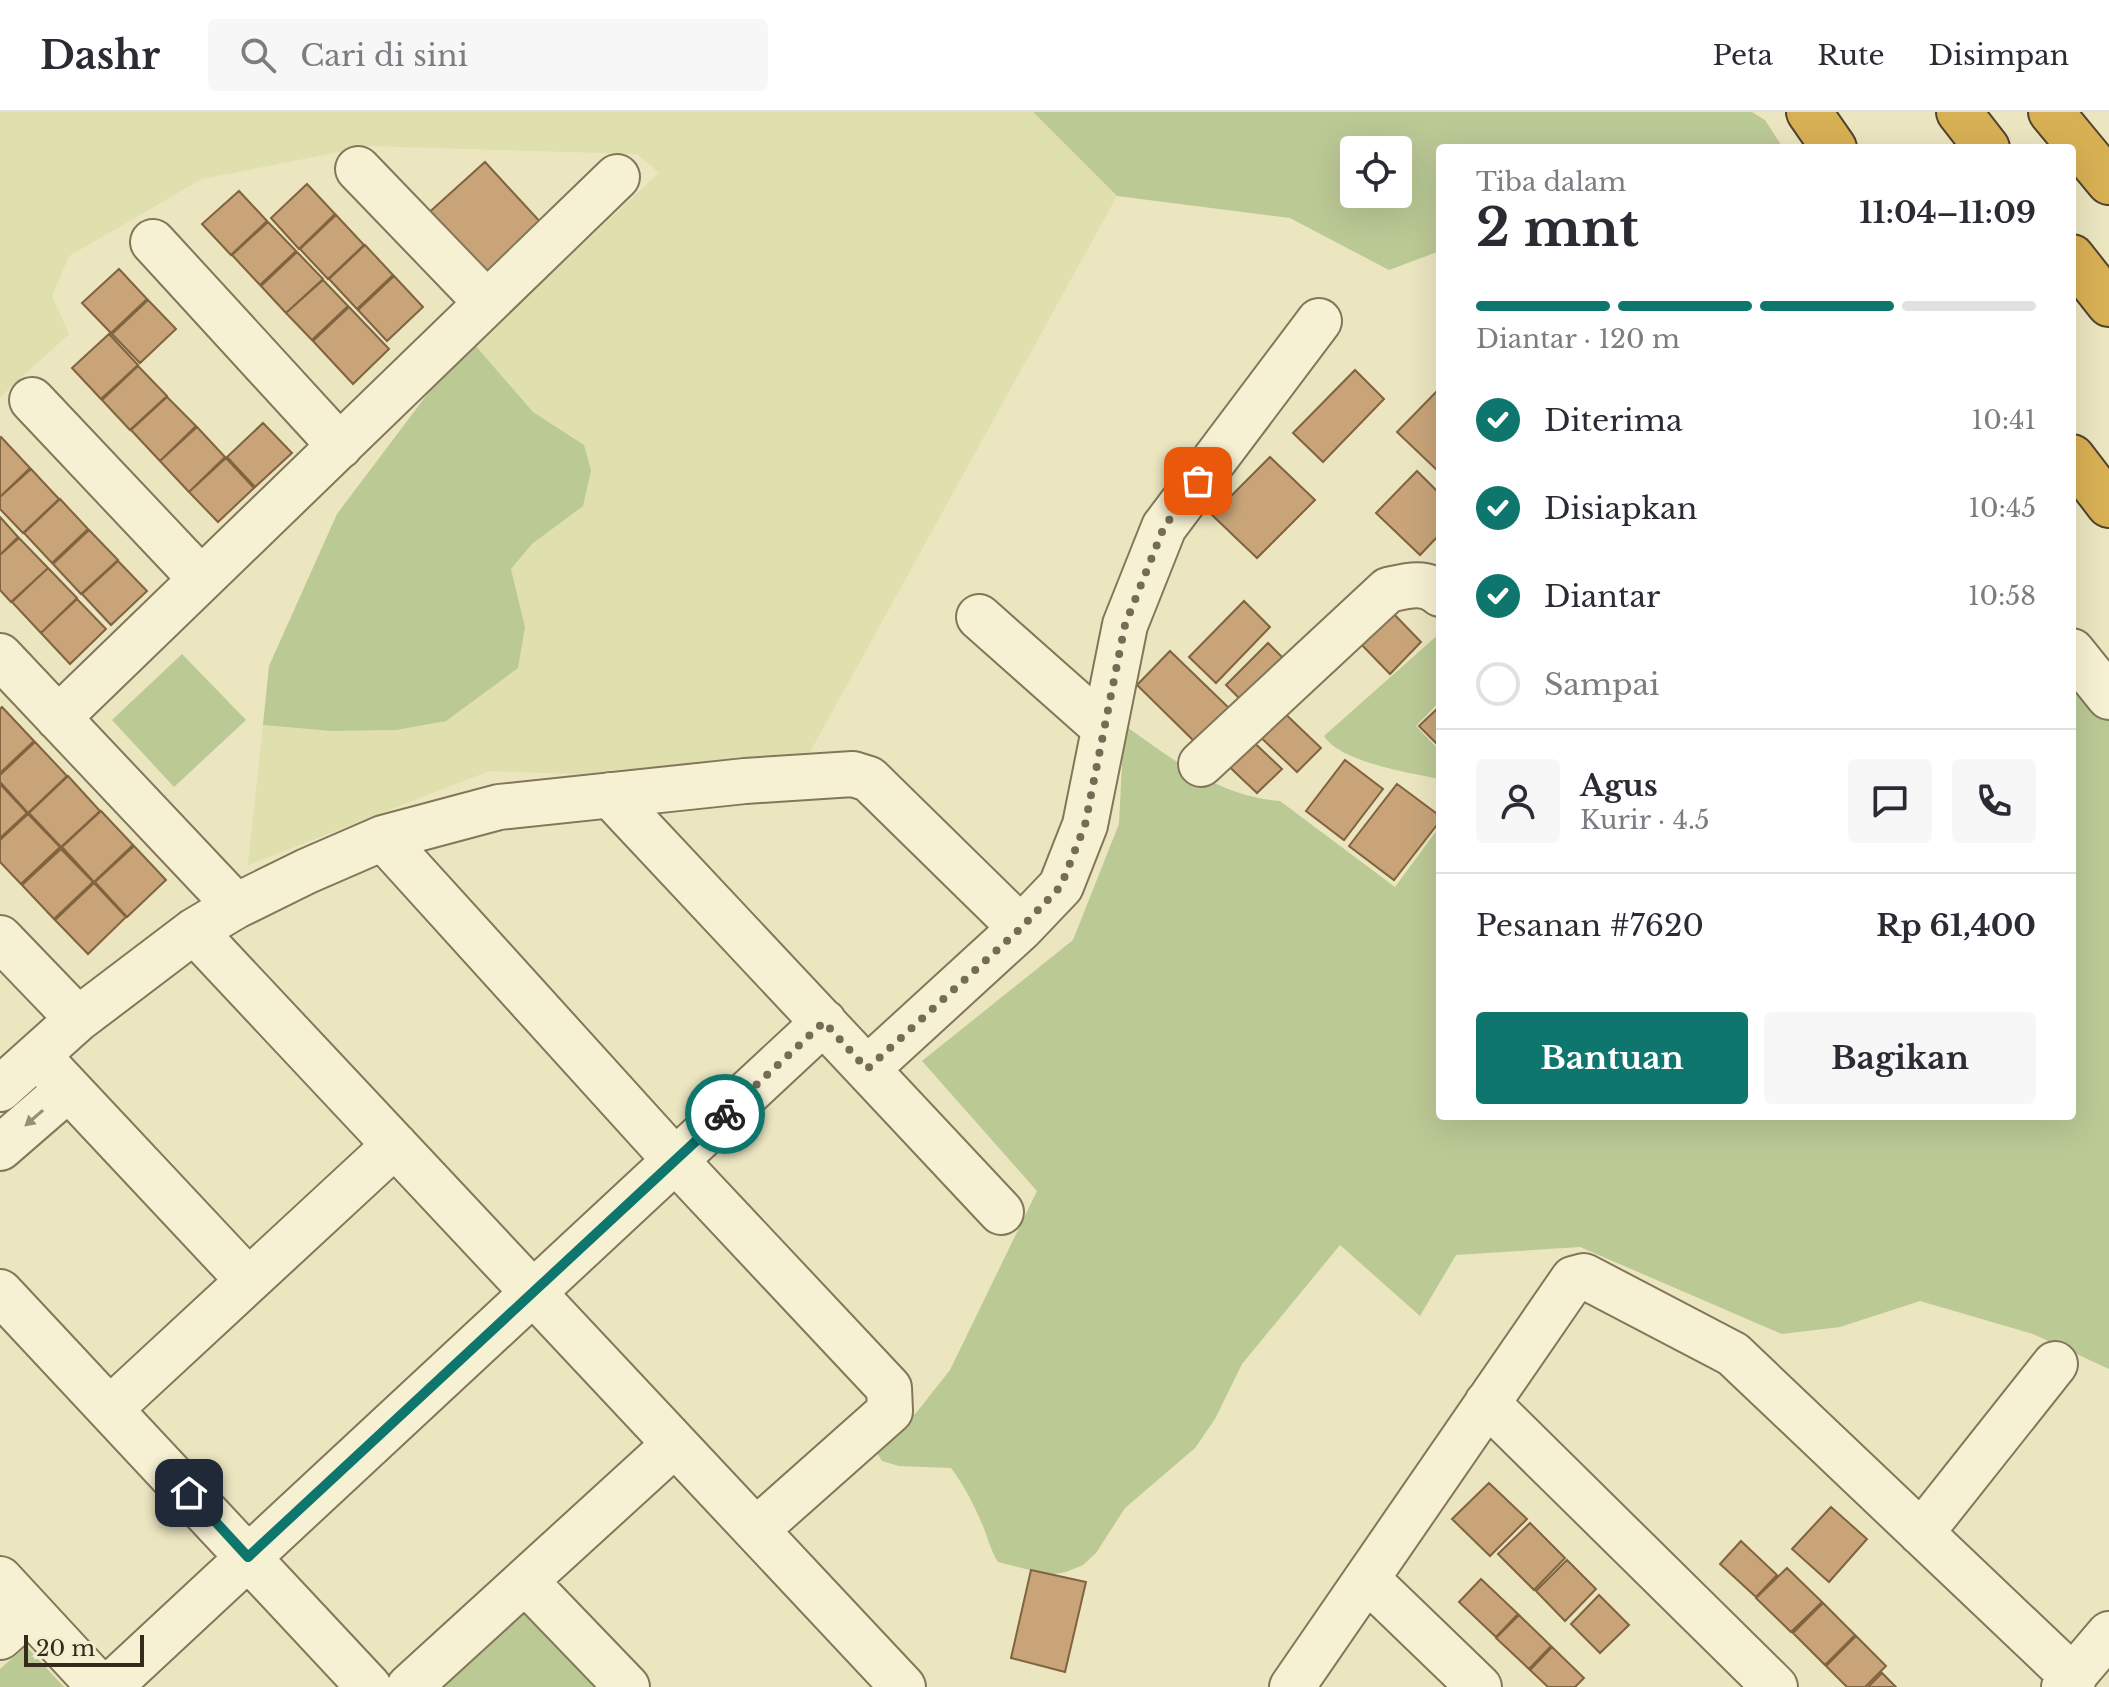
<!DOCTYPE html>
<html lang="id">
<head>
<meta charset="utf-8">
<style>
  body { margin:0; font-family:"Libre Baskerville",serif; background:#f7f7f7; color:#2b2b33; height:100vh; display:flex; flex-direction:column; font-size:30px; white-space:nowrap }
  * { box-sizing:border-box; margin:0 }
  p { font-size:26px; color:#7c7c81 }
  .icon { flex:none; width:44px; height:44px; fill:none; stroke:currentColor; stroke-width:2; stroke-linecap:round; stroke-linejoin:round }
  .map { position:relative; flex:1; overflow:hidden }
  .side { position:absolute; left:1436px; top:32px; width:640px; height:976px; display:flex; flex-direction:column; background:#fff; border-radius:8px; box-shadow:0 8px 32px #0002 }
  .side>* { flex:none }
  .tools { position:absolute; left:1340px; top:24px; display:grid; gap:16px }
  .tools a { display:grid; place-items:center; width:72px; height:72px; border-radius:8px; background:#fff; box-shadow:0 8px 32px #0002; font-size:40px }
  .scale { position:absolute; left:24px; bottom:20px; width:120px; box-sizing:border-box; padding-left:8px; border:4px solid #342b1d; border-top:0; font-size:22px; line-height:28px; white-space:nowrap; color:#342b1d; -webkit-text-stroke:6px #f3eed0; paint-order:stroke }
  .pin { position:absolute; display:grid; place-items:center; width:68px; height:68px; color:#fff; margin:-34px; border-radius:16px; box-shadow:0 4px 12px #0006 }
  .courier { position:absolute; display:grid; place-items:center; width:80px; height:80px; margin:-40px; border:6px solid #0f766e; border-radius:50%; background:#fff; color:#222; box-shadow:0 2px 10px #0007 }
  .summary em { font-style:normal; font-weight:800 }
  .summary div { display:flex; flex-direction:column-reverse }
  .summary { display:flex; align-items:center; justify-content:space-between; height:136px; padding:0 40px }
  h1 { font-size:52px; font-weight:800; line-height:60px }
  .bar { display:grid; grid-template-columns:repeat(4,1fr); gap:12px 8px; align-content:center; height:96px; padding:0 40px }
  .bar i { height:10px; border-radius:6px; background:#e1e1e2 }
  .bar .current { background:#0f766e }
  .bar p { grid-column:span 4 }
  .line { display:flex; align-items:center; gap:20px; padding:0 40px; border-top:2px solid #e1e1e2 }
  .line div { flex:1 }
  .round { display:grid; place-items:center; flex:none; width:84px; height:84px; border-radius:8px; background:#f7f7f7 }
  ol { padding:0 40px; list-style:none }
  li { display:flex; align-items:center; gap:24px; height:88px }
  li p { margin-inline-start:auto }
  li .icon { padding:8px; border-radius:50%; background:#0f766e; color:#fff; stroke-width:4 }
  li:last-child { color:#7c7c81 }
  li i { width:44px; height:44px; border:4px solid #e1e1e2; border-radius:50% }
  .action { display:flex; gap:16px; margin-top:auto; padding:16px 40px }
  .action a { flex:1; height:92px; border-radius:8px; background:#0f766e; color:#fff; font-size:32px; font-weight:800; line-height:92px; text-align:center }
  .action a+a { background:#f7f7f7; color:#2b2b33 }
  header { display:flex; align-items:center; gap:48px; box-sizing:border-box; height:112px; padding:0 40px; background:#fff; border-bottom:2px solid #e1e1e2 }
  header strong { font-size:38px }
  nav { display:flex; gap:44px; margin-inline-start:auto; font-size:28px }
  .search { width:560px; height:72px; background:#f7f7f7; display:flex; align-items:center; gap:20px; box-sizing:border-box; padding:0 28px; border-radius:8px; color:#7c7c81; font-size:30px }
  .map>svg:first-child { display:block }
  .farmland { fill:#e0dfae }
  .green { fill:#bbc995; fill-rule:evenodd }
  .building { fill:#c8a478; stroke:#816340; stroke-width:2 }
  .lines { fill:none; stroke-linecap:round; stroke-linejoin:round }
  .street-casing { stroke:#837659; stroke-width:48 }
  .highway-casing { stroke:#51432d; stroke-width:48 }
  .street { stroke:#f7f1d3; stroke-width:44 }
  .highway { stroke:#d8b054; stroke-width:44 }
  .oneway { fill:#968e78 }
  .done { stroke:#746c56; stroke-width:8; stroke-dasharray:0 14.4 }
  .route { stroke:#0f766e; stroke-width:10 }
</style>
</head>
<body>
<header>
<strong>Dashr</strong>
<div class="search"><svg class="icon" aria-label="search" viewBox="0 0 24 24"><circle cx="10" cy="10" r="6"/><path d="M15 15l6 6"/></svg>Cari di sini</div>
<nav><a>Peta</a><a>Rute</a><a>Disimpan</a></nav>
</header>
<div class="map">
<svg width="2109" height="1575" viewBox="0 0 2109 1575">
  <rect width="100%" height="100%" fill="#ebe5c0"/>
  <path class="farmland" d="M0 0H1033L1117 84 810 640 575 662 489 659 248 753 263 613 331 619 396 618 525 515 511 457 532 432 583 394 584 333 533 300 475 233 659 61 637 42 370 34 202 67 69 144 52 184 69 222 0 285Z"/>
  <path class="green" d="M1033 0H1752L1765 8 1783 36H1440V139L1389 158 1290 106 1117 84ZM1354 38H1398V82H1354Z
    M475 233 533 300 584 333 591 358 583 394 532 432 511 457 525 515 518 556 446 609 396 618 331 619 263 613 269 554 337 402 441 264Z
    M1440 521V589L1416 614 1440 639V667C1410 661 1340 650 1324 624Z
    M182 542 246 608 174 675 112 608Z
    M2072 577 2103 599 2109 607V1257L2033 1222 1920 1189 1840 1215 1782 1222 1580 1135 1456 1143 1420 1204 1340 1133 1242 1252 1215 1307 1195 1336 1125 1396 1096 1441 1083 1453 1066 1460 1049 1463 998 1450C990 1437 988 1426 983 1414 974 1393 964 1373 951 1356L899 1354 882 1349 873 1334 884 1319 916 1301 950 1258 1037 1079 922 949 1073 828 1119 712 1124 613C1173 647 1217 684 1280 689L1395 775 1440 714V1004H2072Z
    M527 1484 610 1575H427Z
    M26 1534 64 1575H0V1557Z"/>
  <path class="building" d="M485 50 543 113 481 167 425 104Z
    M307 72 335 102 299 137 271 106Z
    M239 79 267 109 231 143 202 112Z
    M336 103 364 133 328 167 300 137Z
    M268 110 296 139 260 173 232 143Z
    M365 133 393 163 357 197 329 167Z
    M297 140 323 167 286 201 261 174Z
    M119 157 147 187 111 221 82 191Z
    M394 164 423 195 387 229 358 198Z
    M323 168 348 194 312 228 286 201Z
    M148 188 176 217 140 251 112 222Z
    M349 195 389 237 353 272 313 229Z
    M109 222 138 253 101 287 72 256Z
    M138 254 167 284 130 318 102 288Z
    M1355 258 1384 287 1323 350 1293 321Z
    M1440 276V361L1397 320Z
    M167 285 196 314 160 349 131 318Z
    M263 311 292 341 255 375 227 345Z
    M197 315 225 345 189 380 160 349Z
    M1 325 30 356 0 385V326Z
    M1270 345 1315 388 1257 446 1212 403Z
    M226 346 254 376 218 410 189 380Z
    M31 357 59 387 23 421 0 397V385Z
    M1417 359 1440 382V422L1420 443 1376 401Z
    M60 387 88 417 52 451 24 421Z
    M0 405 18 425 0 443Z
    M89 418 118 448 81 482 53 452Z
    M19 426 48 456 11 490 0 478V443Z
    M118 449 147 479 111 513 82 482Z
    M48 456 77 486 41 521 12 490Z
    M77 487 106 517 70 552 41 521Z
    M1244 489 1270 515 1216 571 1189 545Z
    M1388 496 1421 530 1390 562 1356 527Z
    M1268 531 1291 554 1249 596 1226 573Z
    M1170 539 1231 598 1197 632 1137 573Z
    M1276 593 1321 636 1297 660 1253 618Z
    M1440 594V635L1419 614Z
    M2 595 34 629 0 661V597Z
    M1243 620 1282 657 1257 681 1219 645Z
    M35 630 67 664 28 701 0 670V663Z
    M1345 648 1383 677 1344 728 1306 699Z
    M68 664 100 699 61 735 29 701Z
    M0 672 27 701 0 726Z
    M1397 672 1440 704V709L1394 768 1349 734Z
    M101 699 133 733 94 770 62 735Z
    M28 702 60 735 21 772 0 750V728Z
    M134 734 166 768 127 805 95 770Z
    M61 737 93 770 54 807 22 773Z
    M94 771 126 805 88 842 55 808Z
    M1489 1371 1527 1407 1490 1444 1452 1407Z
    M1831 1395 1867 1427 1829 1470 1792 1437Z
    M1530 1411 1565 1446 1534 1478 1498 1442Z
    M1741 1429 1777 1463 1756 1485 1720 1452Z
    M1567 1448 1596 1477 1565 1509 1536 1479Z
    M1787 1456 1822 1490 1791 1520 1756 1486Z
    M1031 1458 1086 1470 1065 1560 1011 1546Z
    M1481 1467 1518 1502 1496 1525 1459 1490Z
    M1599 1483 1629 1513 1600 1541 1571 1512Z
    M1823 1491 1855 1523 1825 1553 1793 1521Z
    M1519 1503 1551 1534 1529 1557 1496 1526Z
    M1856 1524 1886 1554 1865 1575H1847L1826 1554Z
    M1552 1535 1584 1566 1575 1575H1548L1530 1558Z
    M1882 1561 1896 1575H1868Z"/>
  <g class="lines">
    <defs>
      <path id="street" d="M358 57 487 191
        M153 130 340 334
        M32 288 201 467
        M979 505 1103 615
        M2072 539 2109 585
        M0 544 236 794
        M58 606 617 65
        M1201 652 1388 478C1406 474 1425 468 1440 482
        M610 683 1001 1100
        M383 726 675 1048 889 1276 890 1299 756 1418
        M194 819 903 1575
        M0 826 78 907
        M38 944 248 1168
        M867 957 1021 816 1061 774 1085 713 1125 513 1164 415 1319 209
        M0 977 78 907 194 819 236 794 307 759 383 726 499 695 745 669 853 662 869 667 1021 816
        M0 1036 68 977
        M0 1180 369 1575
        M1487 1291 1775 1575
        M110 1297 395 1033
        M1921 1421 2055 1252
        M0 1467 100 1575
        M1367 1467 1479 1575
        M525 1469 627 1575
        M0 1525 29 1499
        M109 1575 824 910
        M409 1575 675 1332
        M1292 1575 1573 1167 1584 1164 1733 1242 2074 1566
        M2064 1575 2109 1522"/>
      <path id="highway" d="M1809 0 1834 36
        M1959 0 1987 36
        M2051 0 2109 70
        M2072 145 2109 192
        M2072 345 2109 393"/>
    </defs>
    <use href="#street" class="street-casing"/>
    <use href="#highway" class="highway-casing"/>
    <use href="#street" class="street"/>
    <use href="#highway" class="highway"/>
  </g>
  <defs><path id="oneway-solid" d="M-6-.8H1V-3.2L6.5 0L1 3.2V.8H-6Z" transform="scale(2)"/></defs>
  <use class="oneway" href="#oneway-solid" transform="translate(34 1006) rotate(139)"/>
  <g class="lines">
    <path class="done" d="M725 1002 824 910 867 957 1021 816 1061 774 1085 713 1125 513 1164 415 1198 369"/>
    <path class="route" d="M189 1381 248 1445 725 1002"/>
  </g>
</svg>
<div class="tools">
<a><svg class="icon" aria-label="locate" viewBox="0 0 24 24"><circle cx="12" cy="12" r="6"/><path d="M12 2v4M12 18v4M2 12h4M18 12h4"/></svg></a>
</div>
<div class="scale">20 m</div>
<div class="pin" style="left:1198px;top:369px;background:#ea580c"><svg class="icon" aria-label="bag" viewBox="0 0 24 24"><path d="M5 8h14l-1 12H6zM9 8a3 3 0 0 1 6 0"/></svg></div>
<div class="pin" style="left:189px;top:1381px;background:#1f2937"><svg class="icon" aria-label="home" viewBox="0 0 24 24"><path d="M3 11l9-7 9 7M6 9v11h12V9"/></svg></div>
<div class="courier" style="left:725px;top:1002px"><svg class="icon" aria-label="bike" viewBox="0 0 24 24"><circle cx="6" cy="16" r="4"/><circle cx="18" cy="16" r="4"/><path d="M6 16l4-8h5l3 8M10 8l3 8H6M13 5h3"/></svg></div>
<section class="side">
<div class="summary"><div><h1>2 mnt</h1><p>Tiba dalam</p></div><em>11:04–11:09</em></div>
<div class="bar"><i class="current"></i><i class="current"></i><i class="current"></i><i></i><p>Diantar · 120 m</p></div>
<ol>
<li><svg class="icon" aria-label="check" viewBox="0 0 24 24"><path d="M5 12l5 5 9-10"/></svg>Diterima<p>10:41</p></li>
<li><svg class="icon" aria-label="check" viewBox="0 0 24 24"><path d="M5 12l5 5 9-10"/></svg>Disiapkan<p>10:45</p></li>
<li><svg class="icon" aria-label="check" viewBox="0 0 24 24"><path d="M5 12l5 5 9-10"/></svg>Diantar<p>10:58</p></li>
<li><i></i>Sampai</li>
</ol>
<div class="line" style="height:144px"><a class="round"><svg class="icon" aria-label="person" viewBox="0 0 24 24"><circle cx="12" cy="8" r="4"/><path d="M4 21q1-7 8-7t8 7"/></svg></a><div><b>Agus</b><p>Kurir · 4.5</p></div><a class="round"><svg class="icon" aria-label="chat" viewBox="0 0 24 24"><path d="M4 5h16v11H9l-5 4z"/></svg></a><a class="round"><svg class="icon" aria-label="phone" viewBox="0 0 24 24"><path d="M5 4h4l2 5-3 2q2 4 5 5l2-3 5 2v4C11 20 4 13 5 4z"/></svg></a></div>
<div class="line" style="height:104px"><div>Pesanan #7620</div><b>Rp 61,400</b></div>
<div class="action"><a>Bantuan</a><a>Bagikan</a></div>
</section>
</div>
</body>
</html>
